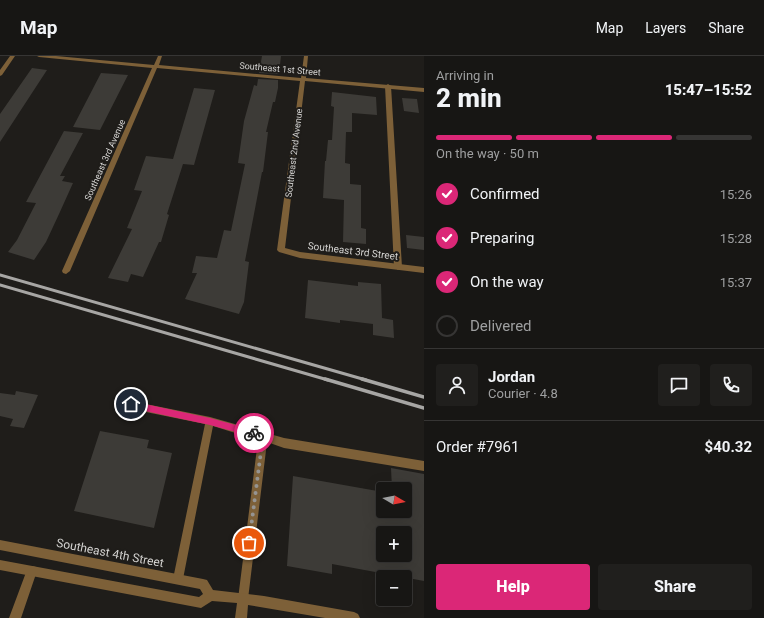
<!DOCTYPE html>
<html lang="en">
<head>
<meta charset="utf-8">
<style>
  body { margin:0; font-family:Roboto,sans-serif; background:#201f1d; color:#f1f3f6; height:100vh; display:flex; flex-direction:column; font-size:15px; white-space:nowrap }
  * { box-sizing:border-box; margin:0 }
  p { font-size:13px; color:#9e9fa0 }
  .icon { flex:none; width:22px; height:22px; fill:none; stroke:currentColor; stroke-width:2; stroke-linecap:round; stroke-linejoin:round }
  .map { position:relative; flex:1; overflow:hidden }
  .panel { display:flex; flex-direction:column; background:#171614; width:340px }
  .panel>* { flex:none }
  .needle { width:26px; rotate:100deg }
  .tools { position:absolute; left:376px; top:426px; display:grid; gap:8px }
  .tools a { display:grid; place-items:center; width:36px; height:36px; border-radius:4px; background:#171614; box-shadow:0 4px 16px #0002,0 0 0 1px #363534; font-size:20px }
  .pin { position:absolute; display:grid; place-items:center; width:34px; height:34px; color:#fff; margin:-17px; border:2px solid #fff; border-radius:50%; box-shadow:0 1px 4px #0007 }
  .courier { position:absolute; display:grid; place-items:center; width:40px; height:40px; margin:-20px; border:3px solid #db2777; border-radius:50%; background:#fff; color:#222; box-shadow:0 1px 5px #0007 }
  .headline em { font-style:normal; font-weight:800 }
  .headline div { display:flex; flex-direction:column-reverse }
  .headline { display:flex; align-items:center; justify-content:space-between; height:68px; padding:0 12px }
  h1 { font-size:26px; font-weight:800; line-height:30px }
  .bar { display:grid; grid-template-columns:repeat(4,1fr); gap:6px 4px; align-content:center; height:48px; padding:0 12px }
  .bar i { height:5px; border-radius:3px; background:#363534 }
  .bar .on { background:#db2777 }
  .bar p { grid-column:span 4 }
  .line { display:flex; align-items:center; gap:10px; padding:0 12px; border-top:1px solid #363534 }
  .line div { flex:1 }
  .round { display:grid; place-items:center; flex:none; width:42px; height:42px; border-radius:4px; background:#201f1d }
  ol { padding:0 12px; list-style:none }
  li { display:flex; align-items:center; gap:12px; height:44px }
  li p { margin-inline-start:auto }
  li .icon { padding:4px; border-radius:50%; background:#db2777; color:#fff; stroke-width:4 }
  li:last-child { color:#9e9fa0 }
  li i { width:22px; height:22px; border:2px solid #363534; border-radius:50% }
  .primary-button { display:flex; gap:8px; margin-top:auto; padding:8px 12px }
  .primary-button a { flex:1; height:46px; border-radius:4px; background:#db2777; color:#fff; font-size:16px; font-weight:800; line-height:46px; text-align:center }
  .primary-button a+a { background:#201f1d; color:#f1f3f6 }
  header { display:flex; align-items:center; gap:24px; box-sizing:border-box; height:56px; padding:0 20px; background:#171614; border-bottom:1px solid #363534 }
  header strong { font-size:19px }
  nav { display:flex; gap:22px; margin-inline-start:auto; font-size:14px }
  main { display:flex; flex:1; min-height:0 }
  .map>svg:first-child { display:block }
  .building { fill:#3d3b37; fill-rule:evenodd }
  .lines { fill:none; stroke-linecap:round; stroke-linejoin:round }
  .lane { fill:#7d6038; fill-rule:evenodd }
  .street { fill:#7d6038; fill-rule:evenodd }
  .rail-far1 { stroke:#a7a6a4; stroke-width:3 }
  .rail { stroke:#a7a6a4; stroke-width:3.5 }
  .route { fill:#db2777 }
  .done { stroke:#959492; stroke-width:4; stroke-dasharray:0 7.2 }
  .labels { text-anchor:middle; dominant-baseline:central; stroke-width:4; stroke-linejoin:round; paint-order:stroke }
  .far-street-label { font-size:9px; fill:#d5d4d2; stroke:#1f1d1a }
  .street-label { font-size:10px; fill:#d5d4d2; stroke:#1f1d1a }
  .near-street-label { font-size:12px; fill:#d5d4d2; stroke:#1f1d1a }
</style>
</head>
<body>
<header>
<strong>Map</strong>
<nav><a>Map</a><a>Layers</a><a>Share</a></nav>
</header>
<main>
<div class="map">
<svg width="424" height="562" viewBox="0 0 424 562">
  <rect width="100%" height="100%" fill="#1f1d1a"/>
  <path class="building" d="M262 0H281L279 18 259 17Z
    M32 12 47 14 0 86V58Z
    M101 17 128 19 100 74 73 71Z
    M258 23 278 24V32L275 46H273L266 76H268L263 116H262L245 205 249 206 244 246 239 258 185 243 197 217H192L196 200 217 202 224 174 231 175 245 108 238 107 244 65 254 29 257 30Z
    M194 32 215 34 194 109 183 108 167 158 169 159 161 186H159L143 221 131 218 128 226 108 222 132 173 127 172 142 135 134 134 146 100 173 103Z
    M332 36 376 41 377 59 352 57V76H346L345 107 350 108V128L361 129V172L366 173V188L343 186 344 144 323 142 325 105H326L328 84H332L334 51 331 50Z
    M402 42 417 43 419 57 404 55Z
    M64 75 83 77 60 120H65L62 125 73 127 59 158 46 186 34 204 8 196 17 184 36 147 26 146Z
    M406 179 424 181V194L407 192Z
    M308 224 358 230V226L381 228 382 262 393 264 394 282 373 279V268L340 264V267L305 262Z
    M16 335 38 339 24 372 10 370 13 363 0 360V337L15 339Z
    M100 375 149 384 147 392 172 397 154 472 74 455Z
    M391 412 424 418V525L332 508V518L287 510 293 420 383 436V455H405V433H392ZM383 477H405V499H383Z"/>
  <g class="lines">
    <path class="lane" d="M388 28 391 30 402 211 398 214 394 211 385 30Z
      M131 345 210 361 284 382 424 405V415L284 392 267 386 248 543 247 547 243 548 239 547 238 543 258 384 213 370 183 523 182 527 178 528 174 527 173 523 205 368 131 353 128 352 127 349 128 346Z
      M32 510 36 511 37 515 21 562H9L28 511Z"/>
    <path class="street" d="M10 0H15L2 19 0 20V14Z
      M37 0H56L154 9 158 0H162L159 9 301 22 304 0H308L306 22 424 32V36L305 25 285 192 300 196 424 211V217L300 202 279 196 277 194 300 25 157 12 70 215 66 218 63 217 62 215 152 12 39 1Z
      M0 484 203 523 207 524 213 534 264 540 354 556 358 558 360 562H325L248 549 247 562H235L237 547 212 545 201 552 0 514V504L199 541 203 538 200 533 0 494Z"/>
    <path class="rail-far1" d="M0 219 366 324
      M0 229 328 324"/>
    <path class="rail" d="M325 323 424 352
      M362 323 424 341"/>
  </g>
  <path class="route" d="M131 345 210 362 254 374 258 377 254 381 210 369 131 352 128 348Z"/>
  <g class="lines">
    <path class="done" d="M249 487 263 380 254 377"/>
  </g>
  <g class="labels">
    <g class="far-street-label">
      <text transform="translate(280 13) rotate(5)">Southeast 1st Street</text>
      <text transform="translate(294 97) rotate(-83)">Southeast 2nd Avenue</text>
      <text transform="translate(105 104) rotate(-66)">Southeast 3rd Avenue</text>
    </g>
    <g class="street-label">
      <text transform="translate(353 195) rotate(7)">Southeast 3rd Street</text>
    </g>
    <g class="near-street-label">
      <text transform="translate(110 497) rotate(11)">Southeast 4th Street</text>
    </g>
  </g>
</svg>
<div class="tools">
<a><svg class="needle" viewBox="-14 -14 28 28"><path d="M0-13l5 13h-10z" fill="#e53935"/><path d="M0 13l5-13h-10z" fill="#9e9fa0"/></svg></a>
<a>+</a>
<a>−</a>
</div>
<div class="pin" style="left:249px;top:487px;background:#ea580c"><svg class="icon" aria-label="bag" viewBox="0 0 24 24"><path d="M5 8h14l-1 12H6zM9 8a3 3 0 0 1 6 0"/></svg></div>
<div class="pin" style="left:131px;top:348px;background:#1f2937"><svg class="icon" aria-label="home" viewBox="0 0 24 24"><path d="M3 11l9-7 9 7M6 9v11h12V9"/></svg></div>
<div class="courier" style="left:254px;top:377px"><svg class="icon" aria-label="bike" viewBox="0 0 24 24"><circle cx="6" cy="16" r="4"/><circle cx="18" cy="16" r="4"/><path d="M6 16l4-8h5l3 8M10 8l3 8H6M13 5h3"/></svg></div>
</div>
<section class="panel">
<div class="headline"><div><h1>2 min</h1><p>Arriving in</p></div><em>15:47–15:52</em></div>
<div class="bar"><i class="on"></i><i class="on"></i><i class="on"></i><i></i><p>On the way · 50 m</p></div>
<ol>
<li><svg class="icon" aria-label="check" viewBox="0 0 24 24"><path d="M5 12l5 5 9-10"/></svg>Confirmed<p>15:26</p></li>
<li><svg class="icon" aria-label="check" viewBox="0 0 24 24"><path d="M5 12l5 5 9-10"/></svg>Preparing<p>15:28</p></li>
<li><svg class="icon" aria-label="check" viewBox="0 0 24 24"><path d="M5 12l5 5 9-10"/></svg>On the way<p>15:37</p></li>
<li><i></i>Delivered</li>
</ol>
<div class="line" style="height:72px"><a class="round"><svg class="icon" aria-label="person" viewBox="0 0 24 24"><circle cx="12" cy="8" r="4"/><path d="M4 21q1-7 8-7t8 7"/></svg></a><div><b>Jordan</b><p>Courier · 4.8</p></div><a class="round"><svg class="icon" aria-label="chat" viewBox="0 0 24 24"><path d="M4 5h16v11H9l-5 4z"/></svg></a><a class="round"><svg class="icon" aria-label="phone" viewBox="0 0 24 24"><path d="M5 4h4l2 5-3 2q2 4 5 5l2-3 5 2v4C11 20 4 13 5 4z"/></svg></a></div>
<div class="line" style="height:52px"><div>Order #7961</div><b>$40.32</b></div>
<div class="primary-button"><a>Help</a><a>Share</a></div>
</section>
</main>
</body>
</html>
